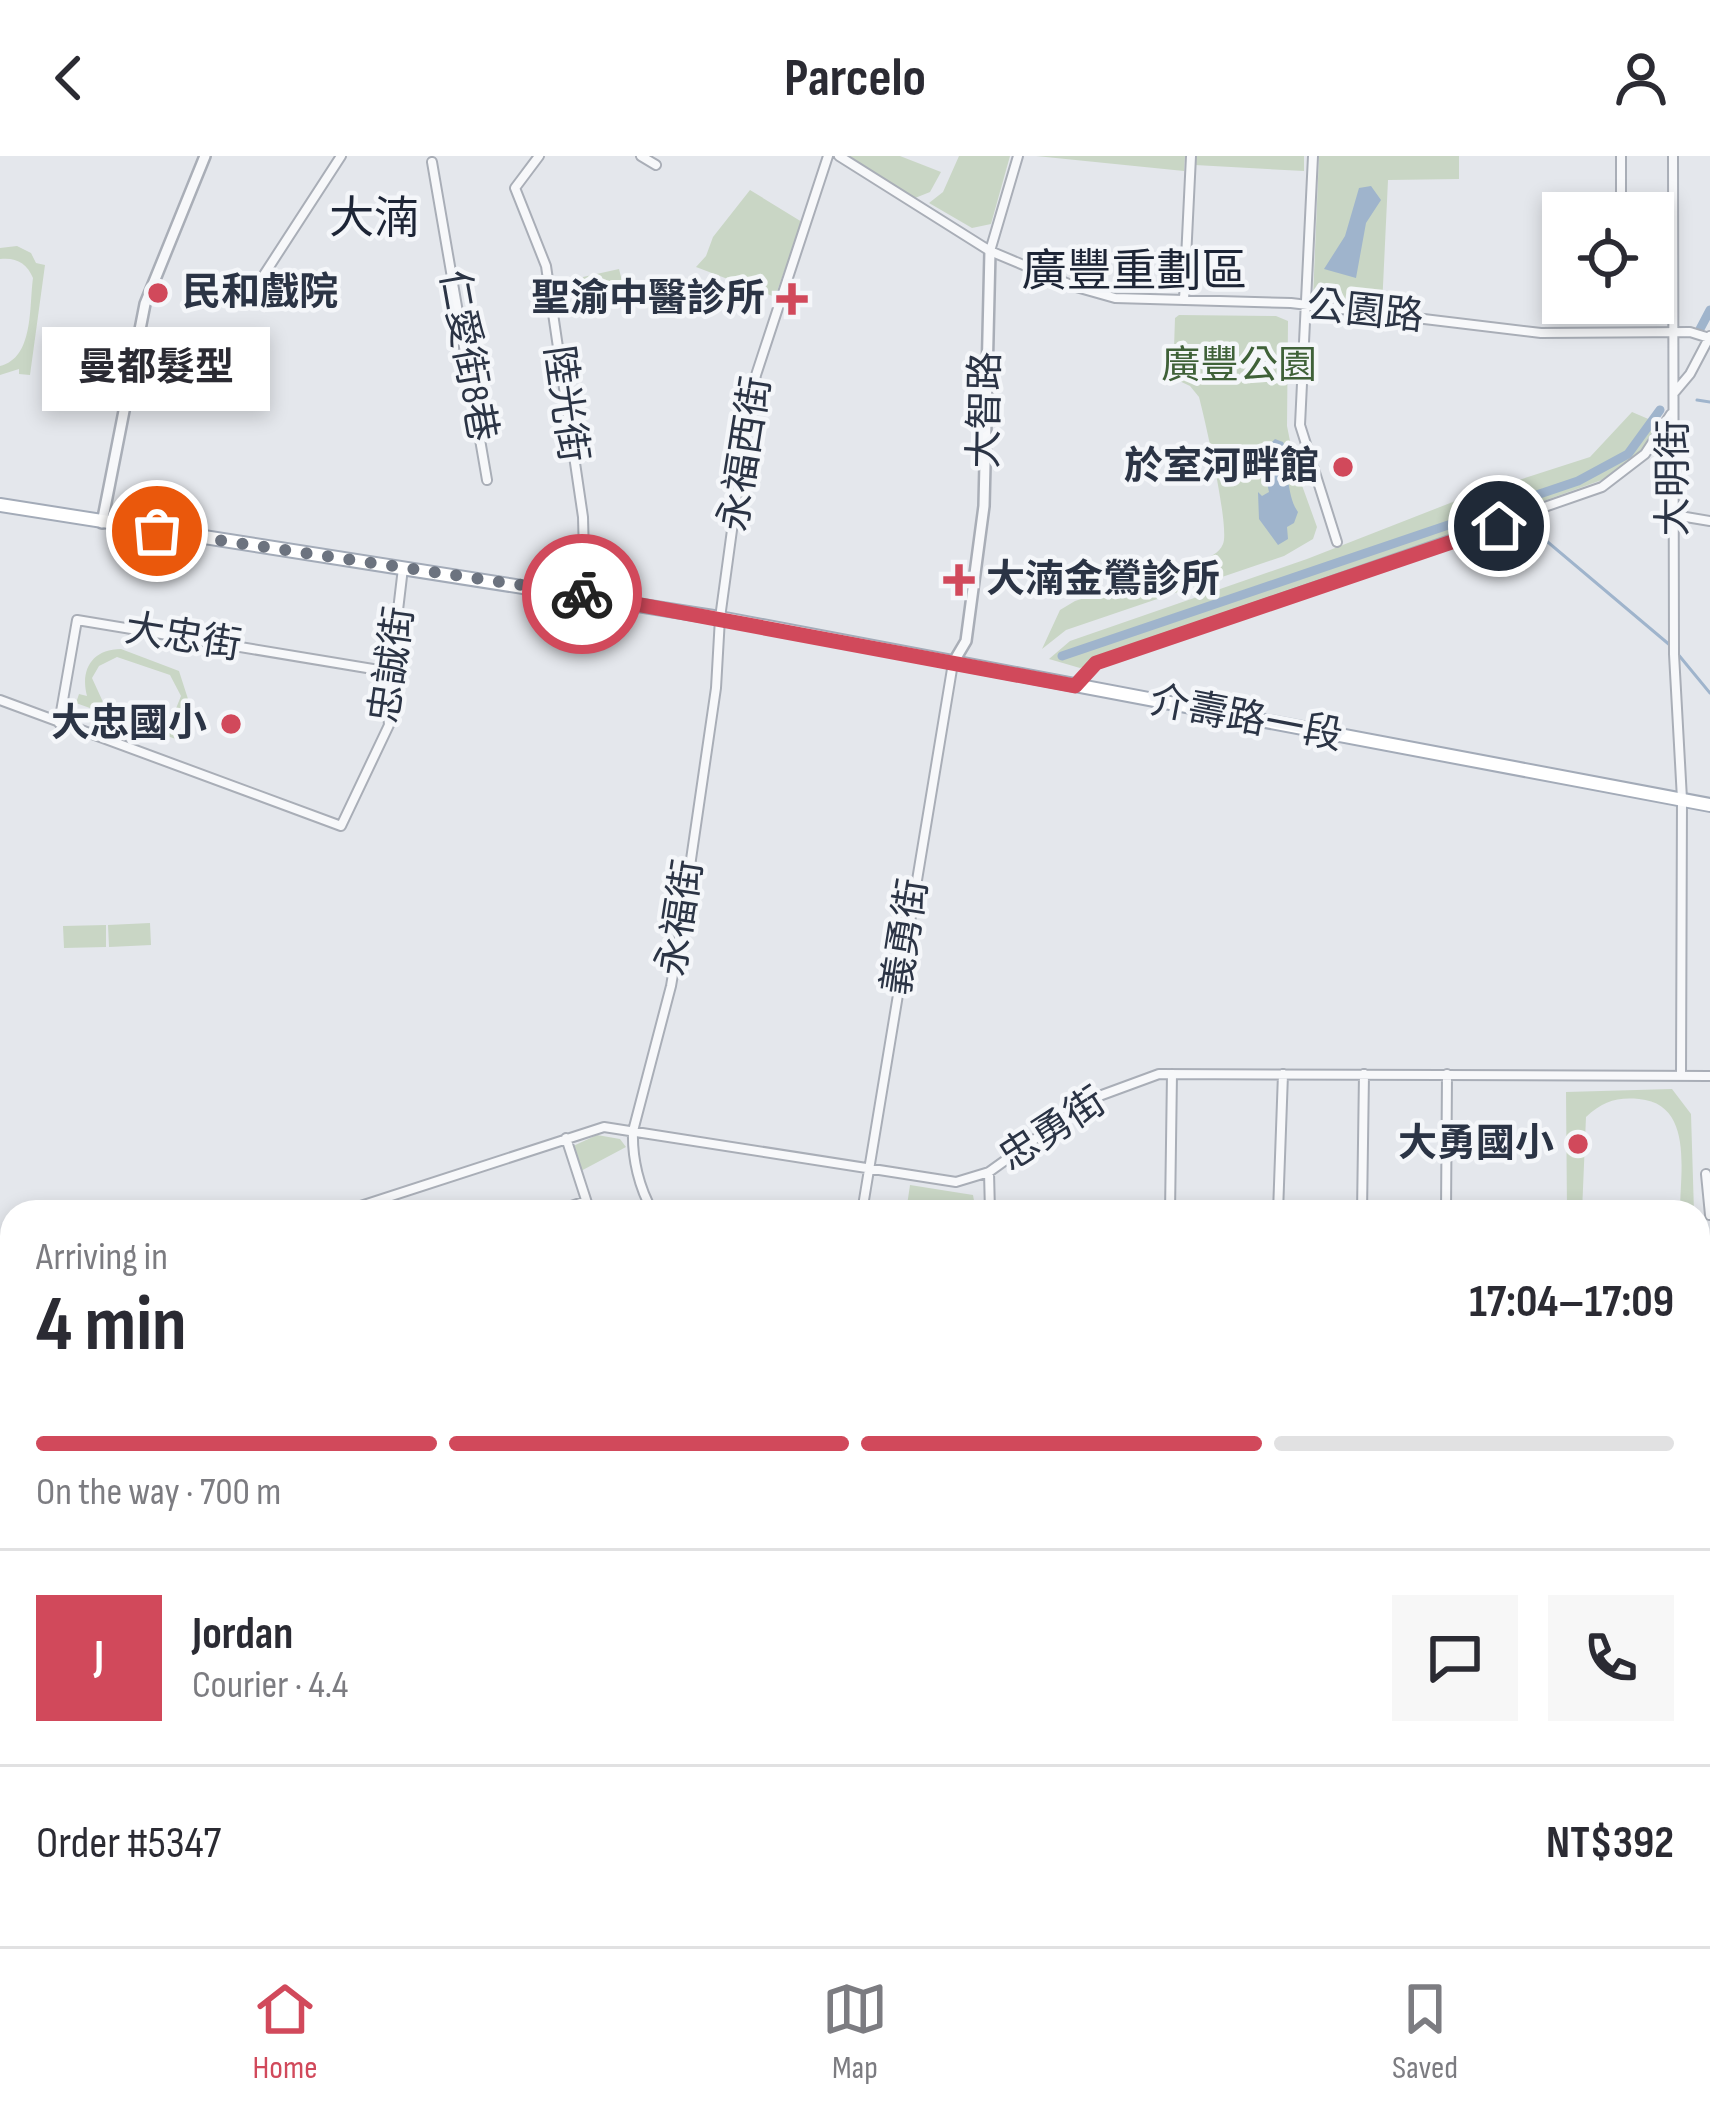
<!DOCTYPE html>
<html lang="en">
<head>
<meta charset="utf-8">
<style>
  body { margin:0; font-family:"Sofia Sans Condensed","Noto Sans TC",sans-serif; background:#f7f7f7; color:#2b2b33; height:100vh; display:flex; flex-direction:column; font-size:45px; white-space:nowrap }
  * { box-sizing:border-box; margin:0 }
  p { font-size:39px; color:#7c7c81 }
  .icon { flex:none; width:66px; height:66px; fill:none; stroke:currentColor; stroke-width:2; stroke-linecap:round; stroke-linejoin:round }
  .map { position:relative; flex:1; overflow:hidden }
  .details { position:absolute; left:0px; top:1044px; width:1710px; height:747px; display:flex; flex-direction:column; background:#fff; border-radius:36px 36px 0 0; box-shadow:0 6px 18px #0003 }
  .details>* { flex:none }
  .fabs { position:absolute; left:1542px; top:36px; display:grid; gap:24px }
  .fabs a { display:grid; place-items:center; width:132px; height:132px; border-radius:0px; background:#fff; box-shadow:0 6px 18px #0003; font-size:60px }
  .pin { position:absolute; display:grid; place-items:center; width:102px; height:102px; color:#fff; margin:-51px; border:6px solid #fff; border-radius:50%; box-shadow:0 3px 12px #0007 }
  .courier { position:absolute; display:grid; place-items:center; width:120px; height:120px; margin:-60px; border:9px solid #d1495b; border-radius:50%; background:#fff; color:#222; box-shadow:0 3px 15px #0007 }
  .bubble { position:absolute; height:84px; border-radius:0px; background:#fff; box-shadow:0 6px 18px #0003; font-size:39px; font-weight:700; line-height:84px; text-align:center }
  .head em { font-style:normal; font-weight:700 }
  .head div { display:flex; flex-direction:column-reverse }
  .head { display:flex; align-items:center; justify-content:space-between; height:204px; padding:0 36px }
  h1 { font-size:78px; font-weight:700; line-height:90px }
  .bar { display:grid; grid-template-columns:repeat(4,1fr); gap:18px 12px; align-content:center; height:144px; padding:0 36px }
  .bar i { height:15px; border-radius:9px; background:#e1e1e2 }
  .bar .current { background:#d1495b }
  .bar p { grid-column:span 4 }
  .line { display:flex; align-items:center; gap:30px; padding:0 36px; border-top:3px solid #e1e1e2 }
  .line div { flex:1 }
  .round { display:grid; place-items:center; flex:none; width:126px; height:126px; border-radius:0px; background:#f7f7f7 }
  header { display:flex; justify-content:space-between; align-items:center; height:156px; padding:0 36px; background:#fff; font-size:54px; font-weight:700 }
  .dock { display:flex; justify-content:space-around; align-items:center; height:168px; border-top:3px solid #e1e1e2; background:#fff; font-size:33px; color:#7c7c81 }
  .dock a { display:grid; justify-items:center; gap:6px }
  .dock .current { color:#d1495b }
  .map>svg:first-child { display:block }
  .green { fill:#c9d6c5; fill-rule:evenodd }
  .water { fill:#9fb4cc }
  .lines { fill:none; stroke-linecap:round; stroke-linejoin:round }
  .stream { stroke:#9fb4cc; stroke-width:3 }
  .canal { stroke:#9fb4cc; stroke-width:9 }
  .minor-casing { stroke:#a9aeb7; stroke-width:12 }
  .tertiary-casing { stroke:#a9aeb7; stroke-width:14 }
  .primary-casing { stroke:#a3abb8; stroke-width:16 }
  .minor { stroke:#f7f8fa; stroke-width:8 }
  .tertiary { stroke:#f7f8fa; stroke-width:9 }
  .primary { stroke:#fff; stroke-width:12 }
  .done { stroke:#6c737f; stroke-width:12; stroke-dasharray:0 21.6 }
  .route { stroke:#d1495b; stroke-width:15 }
  .poi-dot { fill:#d1495b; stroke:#f4f6f9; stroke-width:4.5 }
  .labels { text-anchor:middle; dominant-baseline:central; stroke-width:9; stroke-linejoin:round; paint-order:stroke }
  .poi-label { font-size:39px; font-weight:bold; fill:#2b3445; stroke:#f4f6f9; text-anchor:end }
  .street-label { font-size:39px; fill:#2b3445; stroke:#f4f6f9 }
  .park-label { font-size:39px; fill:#3f6138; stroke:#f4f6f9 }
  .quarter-label { font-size:45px; fill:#1d2536; stroke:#f4f6f9 }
</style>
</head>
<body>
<header><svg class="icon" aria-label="back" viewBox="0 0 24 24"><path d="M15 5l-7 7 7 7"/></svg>Parcelo<svg class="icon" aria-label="person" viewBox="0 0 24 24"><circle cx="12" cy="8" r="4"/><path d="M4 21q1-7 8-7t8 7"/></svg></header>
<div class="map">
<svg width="1710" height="1790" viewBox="0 0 1710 1790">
  <rect width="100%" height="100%" fill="#e4e7ec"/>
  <path class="green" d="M848 0H900L941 16 930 36 915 42Z
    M959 0H1010L991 68 972 72 929 47 943 36Z
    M1036 0H1185L1184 15Z
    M1195 0H1304V15L1195 9Z
    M1319 0H1459V23L1388 24 1382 151 1313 142Z
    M750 34 802 66 775 141 696 111 706 100 713 81Z
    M17 90 31 97 36 107 45 109 30 219 19 218V213L0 219V210C34 202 29 151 33 122 27 107 16 101 0 103V92Z
    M619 113 625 137 588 146 583 121Z
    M1179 159 1276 160 1288 165 1287 270 1295 310 1317 371 1313 383 1284 400 1066 474 1042 493 1060 454 1075 445 1200 405C1209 401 1219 398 1223 388 1230 372 1205 264 1199 241L1190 230 1173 222 1175 162Z
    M1632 256 1660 268 1638 299 1602 324 1080 512 1049 503 1070 485 1307 403 1463 342 1590 301Z
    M121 493 179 515 188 543 180 563 168 573 187 579 184 586 76 547 79 538 87 540C80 514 92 493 121 493ZM117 501 170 519 181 540 173 560 158 567 103 546 92 522 99 510Z
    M150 767 151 789 109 791 108 769Z
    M106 769V791L64 792 63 770Z
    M1672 933 1691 958 1694 1056H1680C1680 1016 1694 948 1639 943 1617 941 1603 945 1586 961L1582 1056H1567L1566 936Z
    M597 979 620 983 626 991 579 1016 571 991Z
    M910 1029 973 1039 976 1056H906Z"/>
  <path class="water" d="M1371 30 1381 44 1366 67 1356 122 1324 113 1345 80 1359 32Z
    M1275 283 1283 286 1286 293 1280 303C1291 315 1286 339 1298 356L1294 367 1287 371 1288 383 1278 389 1259 363 1258 336 1262 340 1269 336 1265 318 1273 297 1271 287Z
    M12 1680V1755L4 1790H0V1719Z
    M302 1779H656L660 1790H304Z"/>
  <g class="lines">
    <path class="stream" d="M1697 244 1710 246
      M1505 350 1509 353
      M1518 361 1671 490
      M1677 497 1710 537"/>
    <path class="canal" d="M1700 173 1710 154
      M1062 500 1578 325 1628 298 1660 254"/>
    <defs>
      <path id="minor" d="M539 0 515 32 546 110 583 361 585 438
        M641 0 656 9
        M839 0 990 95 1076 131 1115 142 1291 147 1541 177 1690 176 1709 182
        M1313 0 1300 269 1337 386
        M1673 0 1674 498 1682 643 1681 920
        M432 6 487 324
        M1621 57V0
        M990 95 1018 0
        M256 131 341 0
        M1184 144 1191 0
        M1674 237 1690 218 1710 180
        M1674 359 1710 365
        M1076 529 1096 507 1602 331 1645 298 1671 258
        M0 544 341 670 389 569 387 547 403 412
        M59 567 77 464 391 516
        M566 982 590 1056
        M989 1016 990 1056
        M1706 1018 1710 1059
        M342 1056 604 971 956 1026 989 1016 1091 943 1159 918 1710 920
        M554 1056 586 1045
        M653 1056C639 1032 632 1002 633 975L671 830 681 772 716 532 720 462 744 286 756 219 828 0
        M862 1056 953 507
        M1170 1056 1172 918
        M1278 1056 1283 918
        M1362 1056 1364 918
        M1446 1056 1447 918
        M0 1149 12 1146
        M1698 1398H1710
        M277 1779 288 1790
        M1131 1790 1132 1779"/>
      <path id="tertiary" d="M102 367 145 148 205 0
        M953 507 966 485 984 350 990 95
        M0 1371H12
        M0 1527 12 1553
        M1698 1689H1710
        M16 1790 19 1779
        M801 1790V1779
        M813 1790V1779"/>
      <path id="primary" d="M0 349 720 462 1710 649"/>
    </defs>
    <use href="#minor" class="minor-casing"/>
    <use href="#tertiary" class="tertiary-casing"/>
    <use href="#primary" class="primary-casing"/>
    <use href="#minor" class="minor"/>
    <use href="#tertiary" class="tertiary"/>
    <use href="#primary" class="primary"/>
  </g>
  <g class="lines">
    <path class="done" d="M157 375 582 438"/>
    <path class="route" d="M582 438 1075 530 1096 507 1499 370"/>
  </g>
  <g class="poi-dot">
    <circle cx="158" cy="137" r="12"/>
    <path d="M786 125h12v12h12v12h-12v12h-12v-12h-12v-12h12z"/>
    <circle cx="1343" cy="311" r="12"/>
    <path d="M953 406h12v12h12v12h-12v12h-12v-12h-12v-12h12z"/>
    <circle cx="231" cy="568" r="12"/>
    <circle cx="1578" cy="988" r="12"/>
  </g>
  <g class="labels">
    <g class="poi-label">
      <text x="182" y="137" text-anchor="start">民和戲院</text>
      <text x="765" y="143">聖渝中醫診所</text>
      <text x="1319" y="311">於室河畔館</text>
      <text x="986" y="424" text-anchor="start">大湳金鶯診所</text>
      <text x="207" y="568">大忠國小</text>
      <text x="1554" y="988">大勇國小</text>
    </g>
    <g class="street-label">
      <text transform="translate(1365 156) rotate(6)">公園路</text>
      <text transform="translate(467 200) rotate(80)">仁愛街8巷</text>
      <text transform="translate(565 248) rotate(82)">陸光街</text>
      <text transform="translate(986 254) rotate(-89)">大智路</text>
      <text transform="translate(746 298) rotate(-81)">永福西街</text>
      <text transform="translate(1674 322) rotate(-90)">大明街</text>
      <text transform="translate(183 482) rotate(9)">大忠街</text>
      <text transform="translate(393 509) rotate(-82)">忠誠街</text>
      <text transform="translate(1246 563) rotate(11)">介壽路一段</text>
      <text transform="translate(681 762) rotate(-81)">永福街</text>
      <text transform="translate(906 781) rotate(-81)">義勇街</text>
      <text transform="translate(1053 974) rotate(-33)">忠勇街</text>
    </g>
    <g class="park-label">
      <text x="1239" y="210">廣豐公園</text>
    </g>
    <g class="quarter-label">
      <text x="374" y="63">大湳</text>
      <text x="1134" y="116">廣豐重劃區</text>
    </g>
  </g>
</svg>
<div class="fabs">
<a><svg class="icon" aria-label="locate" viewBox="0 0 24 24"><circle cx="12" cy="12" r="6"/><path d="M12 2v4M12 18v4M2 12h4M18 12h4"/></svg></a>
</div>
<div class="pin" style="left:157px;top:375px;background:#ea580c"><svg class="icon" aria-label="bag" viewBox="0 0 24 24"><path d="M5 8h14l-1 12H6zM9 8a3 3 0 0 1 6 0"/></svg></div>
<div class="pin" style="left:1499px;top:370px;background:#1f2937"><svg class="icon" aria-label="home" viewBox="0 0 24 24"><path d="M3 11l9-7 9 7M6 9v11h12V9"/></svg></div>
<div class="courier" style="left:582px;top:438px"><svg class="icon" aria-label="bike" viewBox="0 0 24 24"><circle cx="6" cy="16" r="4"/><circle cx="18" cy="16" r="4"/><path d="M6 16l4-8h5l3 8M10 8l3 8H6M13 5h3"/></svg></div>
<div class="bubble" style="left:42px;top:171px;width:228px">曼都髮型</div>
<section class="details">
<div class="head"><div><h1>4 min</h1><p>Arriving in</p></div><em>17:04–17:09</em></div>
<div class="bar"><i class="current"></i><i class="current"></i><i class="current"></i><i></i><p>On the way · 700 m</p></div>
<div class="line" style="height:216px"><b class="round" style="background:#d1495b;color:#fff">J</b><div><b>Jordan</b><p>Courier · 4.4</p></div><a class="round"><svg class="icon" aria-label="chat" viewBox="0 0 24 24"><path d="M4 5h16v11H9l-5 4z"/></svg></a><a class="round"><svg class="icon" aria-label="phone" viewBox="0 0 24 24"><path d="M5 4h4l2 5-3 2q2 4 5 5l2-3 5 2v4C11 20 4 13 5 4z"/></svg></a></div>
<div class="line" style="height:156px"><div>Order #5347</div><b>NT$392</b></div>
</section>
</div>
<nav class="dock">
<a class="current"><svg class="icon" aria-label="home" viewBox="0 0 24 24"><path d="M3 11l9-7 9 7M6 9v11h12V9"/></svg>Home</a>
<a><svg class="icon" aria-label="map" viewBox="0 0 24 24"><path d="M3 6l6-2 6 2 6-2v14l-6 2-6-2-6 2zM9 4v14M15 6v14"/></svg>Map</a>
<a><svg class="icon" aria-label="saved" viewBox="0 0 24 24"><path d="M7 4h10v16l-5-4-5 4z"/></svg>Saved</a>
</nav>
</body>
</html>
